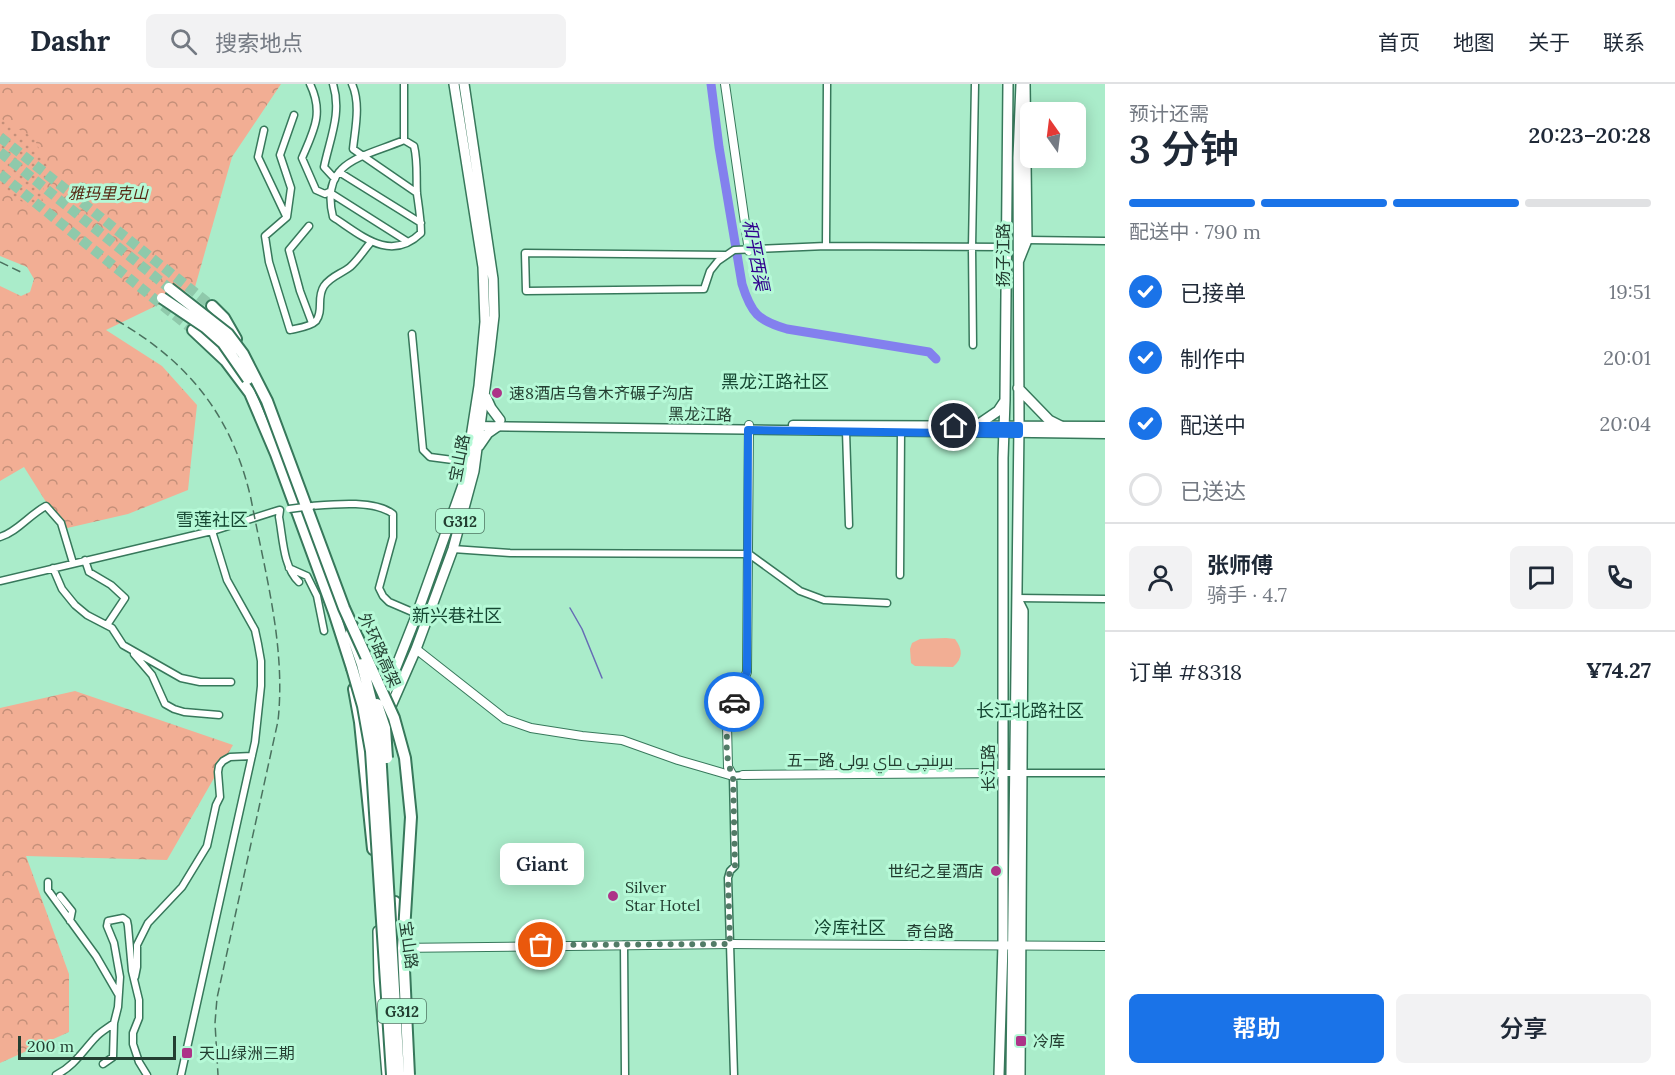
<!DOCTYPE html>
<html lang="zh">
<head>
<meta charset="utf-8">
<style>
  body { margin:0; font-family:Lora,Cairo,"Noto Sans SC",serif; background:#f2f2f3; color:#1f2937; height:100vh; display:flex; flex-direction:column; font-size:22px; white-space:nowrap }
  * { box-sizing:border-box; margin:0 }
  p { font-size:20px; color:#747a83 }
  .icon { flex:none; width:33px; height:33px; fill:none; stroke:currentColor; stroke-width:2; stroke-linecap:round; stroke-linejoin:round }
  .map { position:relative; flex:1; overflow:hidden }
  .side { display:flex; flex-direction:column; background:#fff; width:570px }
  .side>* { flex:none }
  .needle { width:39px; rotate:346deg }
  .fabs { position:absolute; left:1020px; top:18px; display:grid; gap:12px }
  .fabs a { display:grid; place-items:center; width:66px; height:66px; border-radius:9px; background:#fff; box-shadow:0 3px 15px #0003; font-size:30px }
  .scale { position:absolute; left:18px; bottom:15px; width:158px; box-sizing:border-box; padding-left:6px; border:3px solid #233e31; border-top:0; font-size:16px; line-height:21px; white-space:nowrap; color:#233e31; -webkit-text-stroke:4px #b6f9d7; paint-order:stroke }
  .pin { position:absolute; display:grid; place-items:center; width:51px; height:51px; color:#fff; margin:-26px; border:3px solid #fff; border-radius:50%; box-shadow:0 2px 6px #0007 }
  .courier { position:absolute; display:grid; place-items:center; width:60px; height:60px; margin:-30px; border:4px solid #1a73e8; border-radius:50%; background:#fff; color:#222; box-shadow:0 2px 8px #0007 }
  .bubble { position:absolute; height:42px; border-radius:9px; background:#fff; box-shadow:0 3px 15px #0003; font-size:20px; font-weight:600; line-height:42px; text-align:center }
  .overview em { font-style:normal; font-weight:600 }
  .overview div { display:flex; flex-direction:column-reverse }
  .overview { display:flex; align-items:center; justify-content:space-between; height:102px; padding:0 24px }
  h1 { font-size:39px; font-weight:600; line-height:45px }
  .bar { display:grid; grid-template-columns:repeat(4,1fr); gap:9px 6px; align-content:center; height:72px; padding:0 24px }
  .bar i { height:8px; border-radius:4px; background:#e0e1e3 }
  .bar .on { background:#1a73e8 }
  .bar p { grid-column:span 4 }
  .line { display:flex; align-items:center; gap:15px; padding:0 24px; border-top:2px solid #e0e1e3 }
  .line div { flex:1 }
  .round { display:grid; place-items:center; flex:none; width:63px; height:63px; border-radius:9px; background:#f2f2f3 }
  ol { padding:0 24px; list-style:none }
  li { display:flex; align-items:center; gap:18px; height:66px }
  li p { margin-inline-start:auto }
  li .icon { padding:6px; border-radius:50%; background:#1a73e8; color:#fff; stroke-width:4 }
  li:last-child { color:#747a83 }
  li i { width:33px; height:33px; border:3px solid #e0e1e3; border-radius:50% }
  .button { display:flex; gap:12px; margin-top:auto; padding:12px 24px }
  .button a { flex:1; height:69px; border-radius:9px; background:#1a73e8; color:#fff; font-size:24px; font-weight:600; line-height:69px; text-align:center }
  .button a+a { background:#f2f2f3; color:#1f2937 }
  header { display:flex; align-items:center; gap:36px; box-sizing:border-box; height:84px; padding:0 30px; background:#fff; border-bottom:2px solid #e0e1e3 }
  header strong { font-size:28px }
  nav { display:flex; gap:33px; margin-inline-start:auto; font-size:21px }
  .search { width:420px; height:54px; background:#f2f2f3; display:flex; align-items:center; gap:15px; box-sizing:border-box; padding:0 21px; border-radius:9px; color:#747a83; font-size:22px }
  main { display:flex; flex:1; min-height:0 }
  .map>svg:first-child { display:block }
  .forest { fill:url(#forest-crowns) }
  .park { fill:url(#park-dots) }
  .garden { fill:#f2ae94 }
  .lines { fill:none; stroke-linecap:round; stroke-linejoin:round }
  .stream { stroke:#666cb5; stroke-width:1.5 }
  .river { stroke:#8380ee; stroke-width:9 }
  .trunk-tunnel { stroke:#8fc9ab; stroke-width:10; stroke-dasharray:10 5; stroke-linecap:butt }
  .minor-casing { stroke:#37785b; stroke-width:9 }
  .tertiary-casing { stroke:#37785b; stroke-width:10 }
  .secondary-casing { stroke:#37785b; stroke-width:11 }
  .primary-casing { stroke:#37785b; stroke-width:12 }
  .trunk-casing { stroke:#37785b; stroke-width:14 }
  .minor { stroke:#fff; stroke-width:6 }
  .tertiary { stroke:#fff; stroke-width:8 }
  .secondary { stroke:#fff; stroke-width:8 }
  .primary { stroke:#fff; stroke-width:9 }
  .trunk { stroke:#fff; stroke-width:10 }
  .rail { stroke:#4b725f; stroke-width:1.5; stroke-dasharray:9 4.5; stroke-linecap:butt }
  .minor-bridge-casing { stroke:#37785b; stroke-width:9; stroke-linecap:butt }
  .trunk-bridge-casing { stroke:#37785b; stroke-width:14; stroke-linecap:butt }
  .minor-bridge { stroke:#fff; stroke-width:6 }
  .trunk-bridge { stroke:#fff; stroke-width:10 }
  .done { stroke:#527b67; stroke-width:6; stroke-dasharray:0 10.8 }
  .route { stroke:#1a73e8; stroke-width:8 }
  .poi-dot { fill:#ad3488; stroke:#b6f9d7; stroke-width:2 }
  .labels { text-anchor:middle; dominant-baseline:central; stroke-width:6; stroke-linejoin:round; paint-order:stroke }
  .shield { fill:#b6f9d7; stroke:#4f7663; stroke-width:1.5 }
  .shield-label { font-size:15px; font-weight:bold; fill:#233e31 }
  .park-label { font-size:16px; font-style:italic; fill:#552713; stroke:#b6f9d7 }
  .street-label { font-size:16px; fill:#233e31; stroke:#b6f9d7 }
  .poi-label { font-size:16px; fill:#233e31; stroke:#b6f9d7; text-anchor:start }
  .water-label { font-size:18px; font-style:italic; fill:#30008e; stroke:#b6f9d7 }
  .neighbourhood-label { font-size:18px; fill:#164833; stroke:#b6f9d7 }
</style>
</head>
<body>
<header>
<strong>Dashr</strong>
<div class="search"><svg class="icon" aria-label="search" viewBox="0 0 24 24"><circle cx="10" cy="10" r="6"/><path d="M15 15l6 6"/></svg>搜索地点</div>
<nav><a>首页</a><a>地图</a><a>关于</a><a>联系</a></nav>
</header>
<main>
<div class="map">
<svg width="1105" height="991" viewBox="0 0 1105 991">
  <defs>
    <pattern id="forest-crowns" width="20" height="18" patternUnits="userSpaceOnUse" patternTransform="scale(1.5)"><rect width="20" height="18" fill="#f2ae94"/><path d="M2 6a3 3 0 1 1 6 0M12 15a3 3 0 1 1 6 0" fill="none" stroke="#c48f79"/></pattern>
    <pattern id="park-dots" width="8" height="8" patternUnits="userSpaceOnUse" patternTransform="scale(1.5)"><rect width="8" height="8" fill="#f2ae94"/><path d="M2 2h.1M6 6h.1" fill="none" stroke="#c48f79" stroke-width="1.8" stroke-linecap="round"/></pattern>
  </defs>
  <rect width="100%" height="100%" fill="#aaecca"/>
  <path class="forest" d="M0 0H281L232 73 195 203 106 246 162 282 197 321 188 406 128 430 63 445 24 383 0 397V202L21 212 30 208 34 195 27 183 0 172Z
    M75 607 233 661 167 776 26 772 69 890V948L0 979V624Z"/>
  <path class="park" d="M0 34 34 54 48 84 39 129 0 103Z"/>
  <path class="garden" d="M946 554 955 555C963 566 963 574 953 583L915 582 911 579 910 565 912 559 920 555Z"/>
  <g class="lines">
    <path class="stream" d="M570 524 582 545 602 594"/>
    <path class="river" d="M711 0 719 63 742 200C751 229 758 237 787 245L929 268 936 275"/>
    <path class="trunk-tunnel" d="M0 53 212 222
      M0 68 169 204
      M0 90 193 246"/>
    <defs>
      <path id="minor" d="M310 0C324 29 314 46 302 74L316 106 325 110 329 108 408 158
        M333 0C342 29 330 54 324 83L335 95
        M352 0C361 20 355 45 353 65L417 109
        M294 31 280 71 291 104 287 133 265 152 269 178 290 246C298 244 310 243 316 237 324 226 316 214 324 202 331 192 341 190 350 183 358 176 364 166 371 158
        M264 46 258 73 286 132
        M404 56 414 62C418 78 416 94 417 110 419 124 421 136 421 149 390 179 361 151 333 133 319 76 365 73 404 56Z
        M404 56V0
        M339 88 421 139
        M309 142 289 166 300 207 312 239
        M1027 156 1105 157
        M826 162 827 0
        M726 171 525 169 526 207 704 205 710 187 718 177 734 166 826 162 1007 163
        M412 250 423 366 430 373 468 378
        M973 261 972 163 975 0
        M846 347 849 441
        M312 422C335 420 375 416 393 430V453L379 504 383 512 389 518 417 530
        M280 426 279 433C283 454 283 483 299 498
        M0 453C17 448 29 431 46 422L61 439 73 479
        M453 465 510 469 749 470 800 507 824 516 887 519
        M85 476 89 488 111 501 125 514 107 541
        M53 484 62 505 75 521 87 531 112 544 123 561 181 594 200 598H231
        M289 484 307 492 317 512 324 547
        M900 491 901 347
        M0 497 216 446 279 426
        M1016 514 1105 515
        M134 570 152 591 165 620 174 625 184 628 219 631
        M1003 689H1105
        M48 798V806L96 872 118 910
        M60 812 72 827 70 837
        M624 861 625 991
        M135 893 137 883V861L148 839 182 803 207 762 216 721 220 713 218 688 219 682 223 677 230 673 252 672
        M103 980 113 973 114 939 118 923 120 893 114 859 107 842 108 837 123 834 127 837 128 842 132 887 139 916V934L133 949V960L139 978 147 991
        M56 991C74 982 82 968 95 954 100 948 108 944 114 939
        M181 991 255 658 261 602V577L258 560 255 546 227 496 212 447
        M734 991 728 794 730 787 735 782 733 692 743 691"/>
      <path id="tertiary" d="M725 0 749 167
        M416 565 505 635 531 644 582 652 622 656 678 676 733 692
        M743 691 1003 689
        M733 692 728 683 727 640 730 628 747 588 749 341
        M395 864 731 860 1105 862"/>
      <path id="secondary" d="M793 341 1105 342
        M474 342 1105 350"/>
      <path id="primary" d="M1019 176 1027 156 1025 0
        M1018 304 1049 336 1061 342
        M486 313 491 324 500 336
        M976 342 998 327 1004 318
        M479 362 488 349 498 342
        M1017 515 1023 527 1020 991
        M383 616 417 530 464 398 479 302 485 238 483 183 454 0
        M388 629 416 565 453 465 474 387 490 267 494 232 493 195 464 0
        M378 847 379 896 387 991
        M999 991 1003 861V374L1005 316 1008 0
        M1011 991 1019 342 1018 74 1021 0"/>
      <path id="trunk" d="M212 222 224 234 236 255
        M193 246 226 277 250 309 276 370 334 528 352 584
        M351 549 362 580
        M354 605 360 638 373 765
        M395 845V818"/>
    </defs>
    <use href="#minor" class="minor-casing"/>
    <use href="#tertiary" class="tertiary-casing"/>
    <use href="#secondary" class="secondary-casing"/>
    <use href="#primary" class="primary-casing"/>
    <use href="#trunk" class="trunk-casing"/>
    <use href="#minor" class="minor"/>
    <use href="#tertiary" class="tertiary"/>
    <use href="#secondary" class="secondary"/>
    <use href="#primary" class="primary"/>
    <use href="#trunk" class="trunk"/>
    <path class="rail" d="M0 178 23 189
      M116 236C189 278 232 332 251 415 265 489 286 562 278 637L217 914 215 939 218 991"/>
    <defs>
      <path id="minor-bridge" d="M289 425 312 422"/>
      <path id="trunk-bridge" d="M169 204 228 250 243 270 267 317 344 524 394 634 405 674 411 733 403 864 409 991
        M162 214 205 243 223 259 248 295
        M362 580 372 620 380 666 399 991
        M352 584 363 622 371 667 392 991
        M377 620 385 644 387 674"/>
    </defs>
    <use href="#minor-bridge" class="minor-bridge-casing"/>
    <use href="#trunk-bridge" class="trunk-bridge-casing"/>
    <use href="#minor-bridge" class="minor-bridge"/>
    <use href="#trunk-bridge" class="trunk-bridge"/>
  </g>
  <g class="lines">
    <path class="done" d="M541 861 730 860 728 795 730 787 735 782 733 692C723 674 726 636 734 618"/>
    <path class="route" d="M734 618 747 588 748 346 1019 350V342H954"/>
  </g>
  <g class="poi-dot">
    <circle cx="497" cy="309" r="6"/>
    <circle cx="996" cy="787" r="6"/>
    <circle cx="613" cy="812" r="6"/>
    <rect x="1015" y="951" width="12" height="12" rx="3"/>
    <rect x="181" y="963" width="12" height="12" rx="3"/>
  </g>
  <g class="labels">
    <g class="shield">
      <rect x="436" y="425" width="48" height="24" rx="4.5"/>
      <rect x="378" y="915" width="48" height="24" rx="4.5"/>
    </g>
    <g class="shield-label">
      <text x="460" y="437">G312</text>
      <text x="402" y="927">G312</text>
    </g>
    <g class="park-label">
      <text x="108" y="109">雅玛里克山</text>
    </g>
    <g class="street-label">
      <text transform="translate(1003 171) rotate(-90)">扬子江路</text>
      <text transform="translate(700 330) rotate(1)">黑龙江路</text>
      <text transform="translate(459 374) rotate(-79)">宝山路</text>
      <text transform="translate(380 566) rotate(66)">外环路高架</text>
      <text x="870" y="676">五一路 بىرىنچى ماي يولى</text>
      <text transform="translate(988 684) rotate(-90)">长江路</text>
      <text x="930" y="847">奇台路</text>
      <text transform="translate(409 861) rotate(82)">宝山路</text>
    </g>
    <g class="poi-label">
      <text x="509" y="309">速8酒店乌鲁木齐碾子沟店</text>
      <text x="984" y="787" text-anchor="end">世纪之星酒店</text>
      <text x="625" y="803">Silver<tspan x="625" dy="18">Star Hotel</tspan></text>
      <text x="1033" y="957">冷库</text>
      <text x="199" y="969">天山绿洲三期</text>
    </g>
    <g class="water-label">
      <text transform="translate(756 171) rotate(79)">和平西渠</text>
    </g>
    <g class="neighbourhood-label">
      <text x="775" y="297">黑龙江路社区</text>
      <text x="212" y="435">雪莲社区</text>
      <text x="457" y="531">新兴巷社区</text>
      <text x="1030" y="626">长江北路社区</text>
      <text x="850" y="843">冷库社区</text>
    </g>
  </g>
</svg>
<div class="fabs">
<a><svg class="needle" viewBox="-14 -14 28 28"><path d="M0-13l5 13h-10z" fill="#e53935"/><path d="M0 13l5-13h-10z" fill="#747a83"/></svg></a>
</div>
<div class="scale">200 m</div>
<div class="pin" style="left:541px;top:861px;background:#ea580c"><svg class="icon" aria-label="bag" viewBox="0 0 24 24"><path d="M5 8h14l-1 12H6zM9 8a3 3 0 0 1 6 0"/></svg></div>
<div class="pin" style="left:954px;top:342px;background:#1f2937"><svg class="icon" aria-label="home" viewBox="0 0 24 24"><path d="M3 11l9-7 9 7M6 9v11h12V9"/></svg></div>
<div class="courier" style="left:734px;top:618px"><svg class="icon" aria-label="car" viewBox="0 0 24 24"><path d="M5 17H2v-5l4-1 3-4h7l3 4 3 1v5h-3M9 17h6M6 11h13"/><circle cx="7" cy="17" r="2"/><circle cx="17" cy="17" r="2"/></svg></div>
<div class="bubble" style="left:500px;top:759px;width:84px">Giant</div>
</div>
<section class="side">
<div class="overview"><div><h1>3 分钟</h1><p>预计还需</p></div><em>20:23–20:28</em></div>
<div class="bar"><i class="on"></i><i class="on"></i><i class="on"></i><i></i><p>配送中 · 790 m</p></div>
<ol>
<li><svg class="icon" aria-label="check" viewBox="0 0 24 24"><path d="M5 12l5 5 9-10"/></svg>已接单<p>19:51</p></li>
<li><svg class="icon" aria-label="check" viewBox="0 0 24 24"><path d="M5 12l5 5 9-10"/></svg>制作中<p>20:01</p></li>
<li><svg class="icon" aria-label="check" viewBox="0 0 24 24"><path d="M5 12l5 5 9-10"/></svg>配送中<p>20:04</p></li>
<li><i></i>已送达</li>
</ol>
<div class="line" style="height:108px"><a class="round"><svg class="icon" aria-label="person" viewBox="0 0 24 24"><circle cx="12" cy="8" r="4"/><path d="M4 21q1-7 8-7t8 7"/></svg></a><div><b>张师傅</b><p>骑手 · 4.7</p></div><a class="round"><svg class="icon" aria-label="chat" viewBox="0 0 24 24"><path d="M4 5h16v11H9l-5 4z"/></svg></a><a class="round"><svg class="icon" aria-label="phone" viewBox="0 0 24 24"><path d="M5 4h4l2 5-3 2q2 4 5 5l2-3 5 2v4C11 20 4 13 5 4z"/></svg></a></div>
<div class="line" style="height:78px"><div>订单 #8318</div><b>¥74.27</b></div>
<div class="button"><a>帮助</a><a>分享</a></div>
</section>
</main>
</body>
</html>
